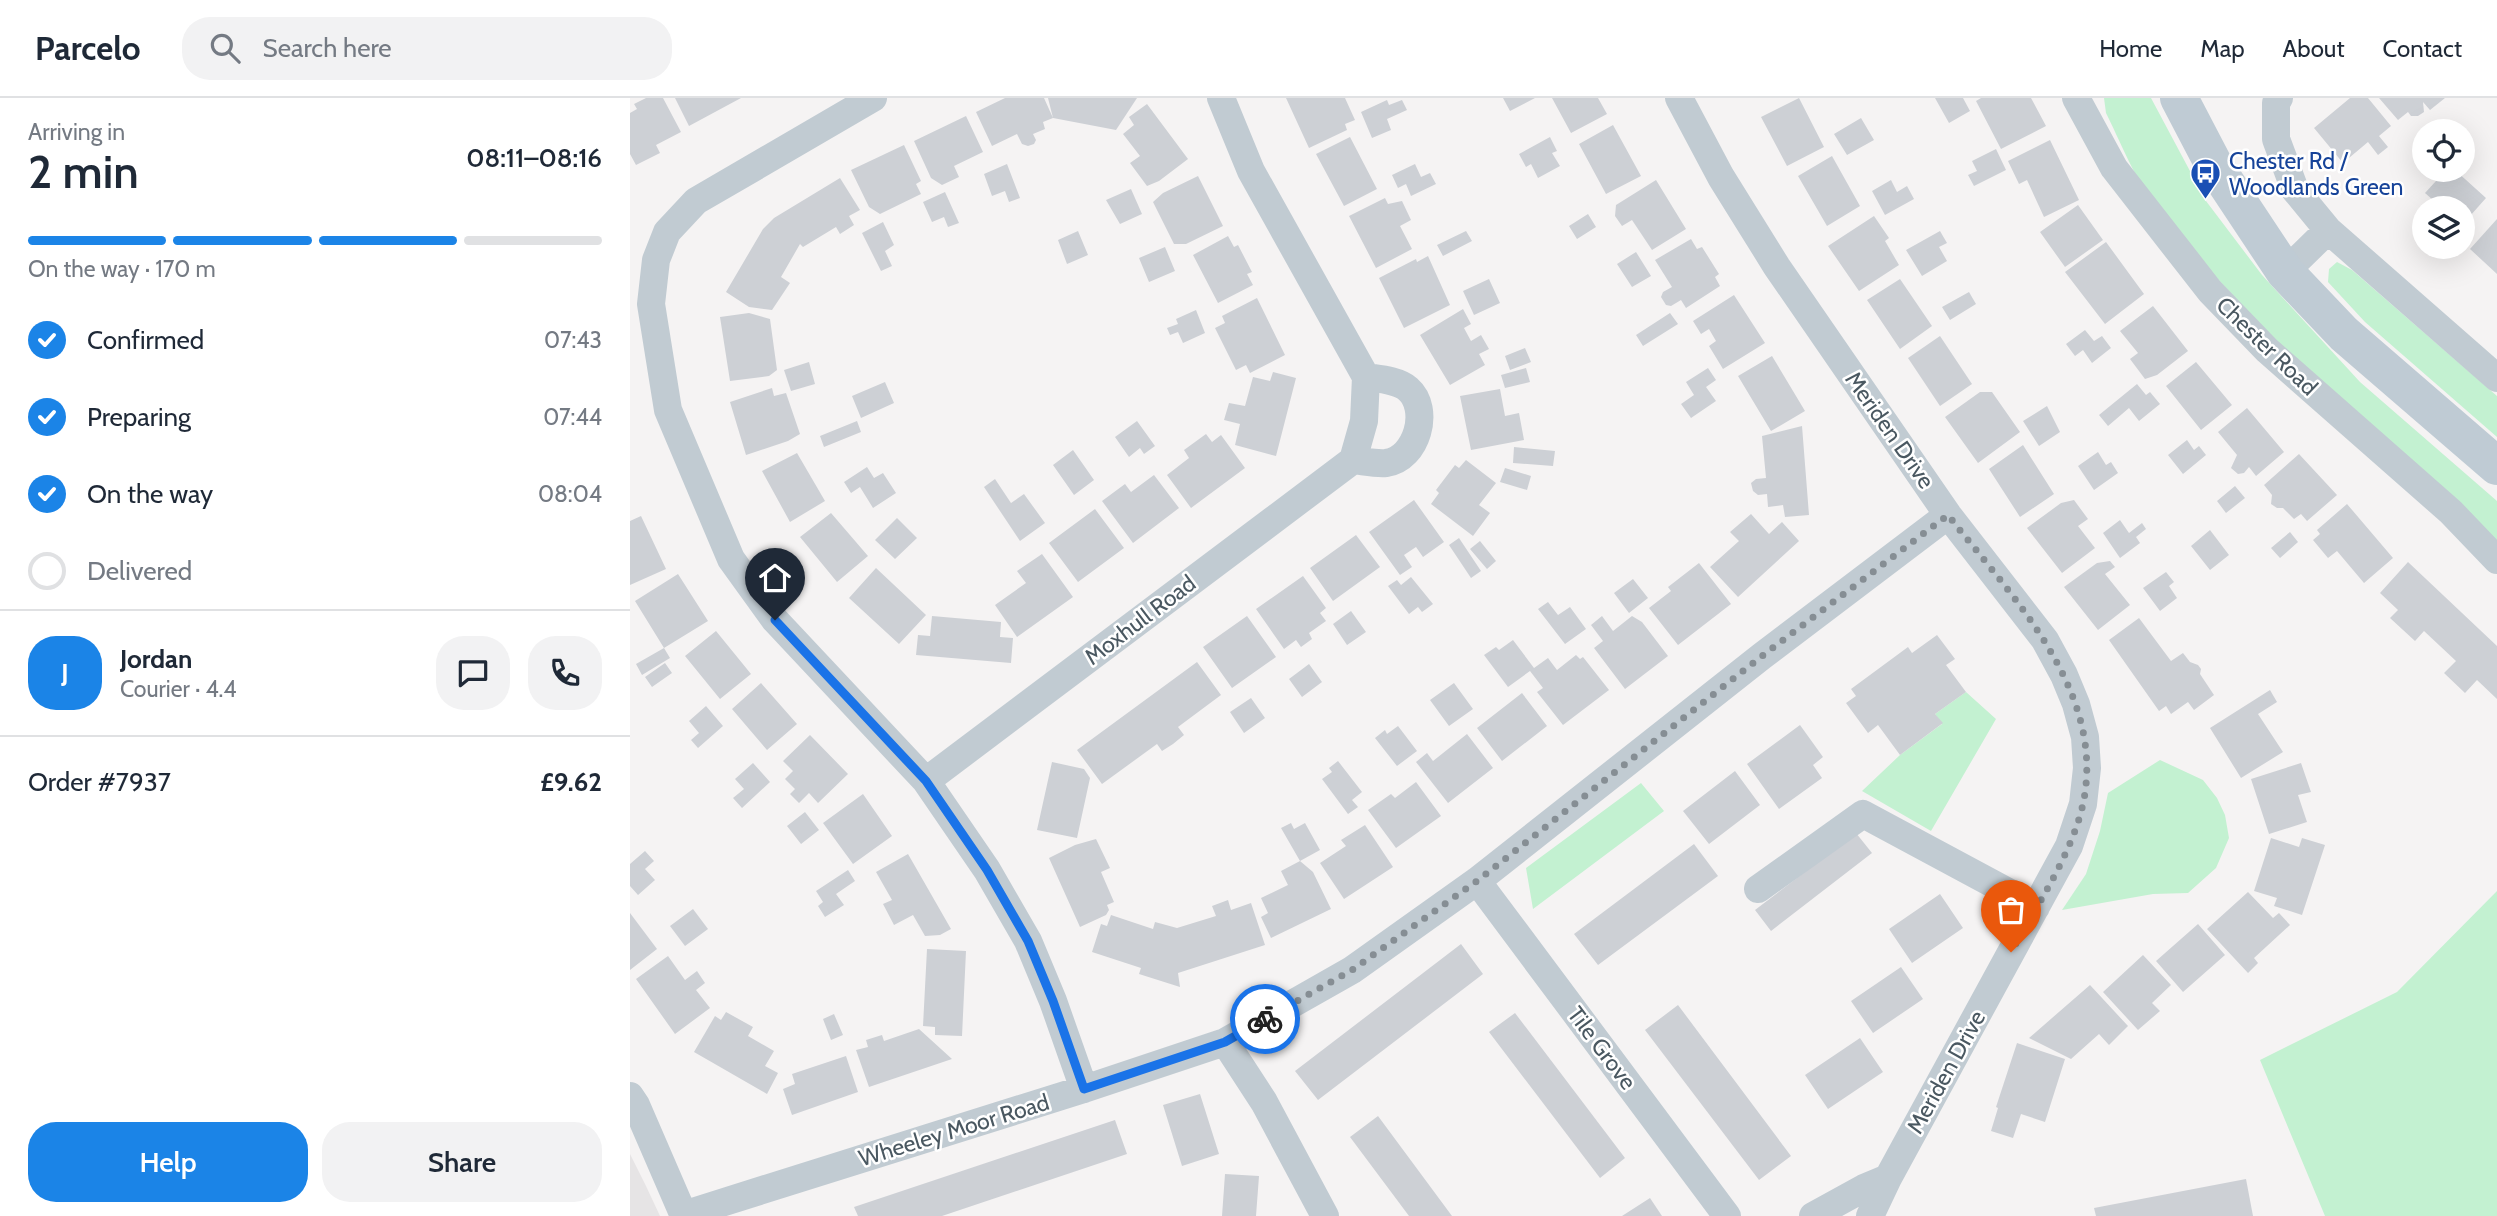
<!DOCTYPE html>
<html lang="en">
<head>
<meta charset="utf-8">
<style>
  body { margin:0; font-family:Cabin,sans-serif; background:#f2f2f3; color:#1f2937; height:100vh; display:flex; flex-direction:column; font-size:26px; white-space:nowrap }
  * { box-sizing:border-box; margin:0 }
  p { font-size:23px; color:#747a83 }
  .icon { flex:none; width:38px; height:38px; fill:none; stroke:currentColor; stroke-width:2; stroke-linecap:round; stroke-linejoin:round }
  .map { position:relative; flex:1; overflow:hidden }
  .side { display:flex; flex-direction:column; background:#fff; width:630px }
  .side>* { flex:none }
  .buttons { position:absolute; left:1782px; top:21px; display:grid; gap:14px }
  .buttons a { display:grid; place-items:center; width:63px; height:63px; border-radius:50%; background:#fff; box-shadow:0 7px 28px #0002; font-size:35px }
  .pin { position:absolute; display:grid; place-items:center; width:60px; height:60px; color:#fff; margin:-72px -30px; border-radius:50% 50% 50% 0; rotate:-45deg; box-shadow:0 0 7px #0007 }
  .pin .icon { rotate:45deg }
  .courier { position:absolute; display:grid; place-items:center; width:70px; height:70px; margin:-35px; border:5px solid #1a73e8; border-radius:50%; background:#fff; color:#222; box-shadow:0 2px 9px #0007 }
  .headline em { font-style:normal; font-weight:600 }
  .headline div { display:flex; flex-direction:column-reverse }
  .headline { display:flex; align-items:center; justify-content:space-between; height:119px; padding:0 28px }
  h1 { font-size:46px; font-weight:600; line-height:52px }
  .bar { display:grid; grid-template-columns:repeat(4,1fr); gap:10px 7px; align-content:center; height:84px; padding:0 28px }
  .bar i { height:9px; border-radius:5px; background:#e0e1e3 }
  .bar .on { background:#1b84e7 }
  .bar p { grid-column:span 4 }
  .line { display:flex; align-items:center; gap:18px; padding:0 28px; border-top:2px solid #e0e1e3 }
  .line div { flex:1 }
  .round { display:grid; place-items:center; flex:none; width:74px; height:74px; border-radius:28px; background:#f2f2f3 }
  ol { padding:0 28px; list-style:none }
  li { display:flex; align-items:center; gap:21px; height:77px }
  li p { margin-inline-start:auto }
  li .icon { padding:7px; border-radius:50%; background:#1b84e7; color:#fff; stroke-width:4 }
  li:last-child { color:#747a83 }
  li i { width:38px; height:38px; border:4px solid #e0e1e3; border-radius:50% }
  .primary-button { display:flex; gap:14px; margin-top:auto; padding:14px 28px }
  .primary-button a { flex:1; height:80px; border-radius:28px; background:#1b84e7; color:#fff; font-size:28px; font-weight:600; line-height:80px; text-align:center }
  .primary-button a+a { background:#f2f2f3; color:#1f2937 }
  header { display:flex; align-items:center; gap:42px; box-sizing:border-box; height:98px; padding:0 35px; background:#fff; border-bottom:2px solid #e0e1e3 }
  header strong { font-size:33px }
  nav { display:flex; gap:38px; margin-inline-start:auto; font-size:24px }
  .search { width:490px; height:63px; background:#f2f2f3; display:flex; align-items:center; gap:18px; box-sizing:border-box; padding:0 24px; border-radius:28px; color:#747a83; font-size:26px }
  main { display:flex; flex:1; min-height:0 }
  .map>svg:first-child { display:block }
  .education { fill:#e6e4e5 }
  .green { fill:#c3f1d1 }
  .building { fill:#cdd0d5 }
  .lines { fill:none; stroke-linecap:round; stroke-linejoin:round }
  .street { stroke:#c1cbd2; stroke-width:28 }
  .secondary { stroke:#bfcbd4; stroke-width:38 }
  .done { stroke:#868e94; stroke-width:7; stroke-dasharray:0 12.6 }
  .route { stroke:#1a73e8; stroke-width:9 }
  .labels { text-anchor:middle; dominant-baseline:central; stroke-width:5; stroke-linejoin:round; paint-order:stroke }
  .transit-label { font-size:23px; fill:#164399; stroke:#fff; text-anchor:start }
  .street-label { font-size:23px; fill:#4a5861; stroke:#fff }
</style>
</head>
<body>
<header>
<strong>Parcelo</strong>
<div class="search"><svg class="icon" aria-label="search" viewBox="0 0 24 24"><circle cx="10" cy="10" r="6"/><path d="M15 15l6 6"/></svg>Search here</div>
<nav><a>Home</a><a>Map</a><a>About</a><a>Contact</a></nav>
</header>
<main>
<section class="side">
<div class="headline"><div><h1>2 min</h1><p>Arriving in</p></div><em>08:11–08:16</em></div>
<div class="bar"><i class="on"></i><i class="on"></i><i class="on"></i><i></i><p>On the way · 170 m</p></div>
<ol>
<li><svg class="icon" aria-label="check" viewBox="0 0 24 24"><path d="M5 12l5 5 9-10"/></svg>Confirmed<p>07:43</p></li>
<li><svg class="icon" aria-label="check" viewBox="0 0 24 24"><path d="M5 12l5 5 9-10"/></svg>Preparing<p>07:44</p></li>
<li><svg class="icon" aria-label="check" viewBox="0 0 24 24"><path d="M5 12l5 5 9-10"/></svg>On the way<p>08:04</p></li>
<li><i></i>Delivered</li>
</ol>
<div class="line" style="height:126px"><b class="round" style="background:#1b84e7;color:#fff">J</b><div><b>Jordan</b><p>Courier · 4.4</p></div><a class="round"><svg class="icon" aria-label="chat" viewBox="0 0 24 24"><path d="M4 5h16v11H9l-5 4z"/></svg></a><a class="round"><svg class="icon" aria-label="phone" viewBox="0 0 24 24"><path d="M5 4h4l2 5-3 2q2 4 5 5l2-3 5 2v4C11 20 4 13 5 4z"/></svg></a></div>
<div class="line" style="height:91px"><div>Order #7937</div><b>£9.62</b></div>
<div class="primary-button"><a>Help</a><a>Share</a></div>
</section>
<div class="map">
<svg width="1867" height="1118" viewBox="0 0 1867 1118">
  <rect width="100%" height="100%" fill="#f5f3f3"/>
  <path class="education" d="M0 1056 15 1086 30 1118H0Z"/>
  <path class="green" d="M1474 0H1521L1576 103 1632 177 1730 284 1867 403V446C1747 336 1620 231 1520 100 1504 78 1489 41 1476 15Z
    M1707 164 1722 172 1867 298V339L1735 224 1698 184 1699 171Z
    M1336 594 1366 621 1301 733 1232 693 1270 657 1312 626 1305 616Z
    M1530 662 1573 682 1587 700 1595 717 1599 740 1586 770 1558 795 1523 796 1432 812 1456 776 1470 733 1478 695Z
    M1011 685 1034 713 903 811 896 770Z
    M1867 793V1118H1695L1630 962 1767 894Z"/>
  <path class="building" d="M16 0H33L51 34 26 47 30 55 6 67 0 56V15L7 11 4 6Z
    M45 0H111L59 28Z
    M375 0H414L423 20 418 0H507L486 32 423 20 413 24 415 31 403 36 406 42 404 46 398 48 392 46 387 36 362 48 346 14Z
    M656 0H715L725 22 715 26 717 32 679 50Z
    M873 0H905L880 13Z
    M922 0H968L977 16 941 35Z
    M1169 0 1194 49 1157 68 1131 19Z
    M1305 0H1333L1340 13 1319 25Z
    M1351 0H1401L1416 28 1371 51 1346 3Z
    M1720 0H1738L1761 28 1749 38 1758 49 1748 57 1738 44 1713 65 1684 30Z
    M1749 0H1815L1800 12 1793 4 1794 14 1788 18H1781L1778 14 1768 22Z
    M757 2 759 7 772 2 777 12 757 21 761 32 742 40 731 14Z
    M517 6 558 61 529 83 517 88 500 65 510 58 493 36 504 27 499 19Z
    M336 18 353 54 324 68 329 79 312 87 301 80 284 43Z
    M1231 20 1244 42 1217 57 1204 36Z
    M983 27 1011 78 976 96 949 46Z
    M720 39 747 91 714 108 686 56Z
    M920 39 927 53 922 55 930 68 908 80 901 66 896 69 889 56Z
    M1420 42 1449 102 1414 119 1397 82 1389 86 1378 63Z
    M274 47 291 83 286 86 291 96 250 116 239 109 221 72Z
    M1366 51 1376 72 1344 88 1338 77 1347 73 1342 63Z
    M1202 58 1230 108 1197 128 1168 78Z
    M377 66 390 100 379 104 375 93 362 98 354 76Z
    M785 66 791 79 800 75 806 86 781 98 776 86 768 90 762 77Z
    M1816 72H1825L1856 100 1832 127V110H1812L1795 95Z
    M568 78 593 128 556 146H544L523 104 533 95Z
    M210 80 230 112 219 118 224 127 210 136 206 129 173 149 170 146 151 179 160 185 142 212 119 209 96 194 133 131 144 120Z
    M1026 82 1056 131 1022 152 1002 122 992 128 985 118 986 107Z
    M1261 82 1267 94 1277 88 1284 101 1255 117 1242 93Z
    M501 91 512 116 490 126 476 102Z
    M315 94 329 125 318 129 314 119 302 124 293 104Z
    M755 100 758 106 772 103 781 122 770 128 782 151 746 170 719 118Z
    M1448 107 1473 142 1435 169 1410 134Z
    M958 116 966 129 947 141 939 128Z
    M1244 118 1259 140 1255 143 1269 167 1229 193 1198 148Z
    M1867 121V176L1840 151Z
    M253 124 264 147 255 153 262 168 251 173 232 135Z
    M448 133 458 157 437 166 428 142Z
    M836 133 842 143 813 158 807 147Z
    M1310 133 1317 145 1309 149 1317 163 1292 178 1276 152Z
    M598 138 604 149 608 147 622 174 617 176 623 187 588 205 563 157Z
    M1061 141 1067 151 1072 149 1089 176 1085 179 1090 188 1056 210 1051 202 1041 208 1036 207 1031 199 1033 194 1042 189 1025 162Z
    M1476 144 1514 196 1475 226 1435 174Z
    M535 149 545 173 519 184 509 160Z
    M1006 154 1021 178 1002 189 987 166Z
    M798 158 820 207 774 230 749 180 786 161 787 164Z
    M859 181 870 205 844 217 833 193Z
    M1270 181 1302 228 1270 251 1237 202Z
    M1339 194 1346 206 1320 222 1312 209Z
    M1104 197 1135 245 1093 271 1079 248 1086 243 1079 231 1071 236 1063 223Z
    M627 200 655 257 620 275 616 267 606 272 585 230 595 225 592 218Z
    M1523 208 1558 253 1527 277 1515 281 1500 261 1508 255 1490 233Z
    M833 211 841 226 834 230 841 243 851 237 859 251 849 256 855 267 820 287 790 237Z
    M566 212 575 235 553 245 548 234 540 237 537 230 548 226 546 221Z
    M119 215 140 221 147 272 139 278 100 283 90 219Z
    M1040 215 1048 226 1013 248 1006 237Z
    M1455 232 1464 243 1472 238 1481 250 1462 265 1453 252 1445 258 1436 246Z
    M1310 238 1342 286 1310 308 1278 260Z
    M895 250 901 264 880 272 875 258Z
    M1142 258 1175 313 1141 333 1108 278Z
    M179 264 185 286 161 293 154 272Z
    M1566 264 1602 307 1571 332 1536 288Z
    M896 270 900 284 875 290 871 277Z
    M1078 270 1086 282 1076 289 1086 303 1061 320 1051 306 1064 297 1056 284Z
    M643 274 666 280 646 358 605 347 610 326 594 322 599 305 615 308 623 279 640 283Z
    M255 284 264 305 231 320 222 298Z
    M1507 286 1516 297 1520 294 1530 306 1509 323 1499 310 1478 328 1469 317Z
    M142 290 144 298 156 295 170 336 158 343 116 357 100 304Z
    M870 291 875 318 889 315 894 342 841 352 830 298Z
    M1350 294H1362L1390 334 1348 365 1315 319Z
    M1417 308 1430 334 1409 348 1393 323Z
    M1617 310 1654 354 1626 378 1619 369 1614 375 1608 376 1601 370 1607 357 1588 334Z
    M227 323 231 334 194 349 190 338Z
    M507 323 525 348 514 356 510 350 499 359 485 339Z
    M1172 328 1179 417 1155 419 1153 407 1138 409 1137 396 1128 397 1123 393 1121 385 1126 381 1136 380 1132 338Z
    M576 336 582 344 591 337 615 370 561 410 537 377 559 360 554 352Z
    M1557 342 1564 352 1569 348 1576 357 1553 376 1538 357Z
    M1393 347 1424 396 1390 419 1359 371Z
    M884 349 925 353 923 368 883 365Z
    M443 352 464 382 444 397 423 367Z
    M1468 354 1476 367 1481 364 1488 375 1464 392 1448 368Z
    M167 355 195 403 160 424 132 373Z
    M1669 356 1707 397 1677 423 1671 416 1664 421 1653 410H1647L1641 406 1642 397 1634 387Z
    M836 362 866 385 849 407 860 415 843 438 801 406 809 395 806 392 825 367 829 370Z
    M237 369 244 380 253 375 266 395 243 410 230 389 221 395 214 384Z
    M875 370 901 378 897 392 870 384Z
    M524 377 549 410 503 445 472 403 495 386 501 394Z
    M365 381 381 405 394 396 415 425 390 443 354 389Z
    M1605 388 1615 400 1596 415 1587 403Z
    M784 402 814 444 793 459 786 449 774 457 782 469 770 477 739 434Z
    M1444 402 1458 421 1448 428 1465 450 1432 475 1397 430 1431 405Z
    M1717 406 1763 460 1734 485 1707 453 1698 460 1683 442 1690 436 1687 432Z
    M465 411 494 450 448 484 419 445Z
    M201 415 238 458 207 484 170 439Z
    M1121 416 1139 436 1152 424 1169 443 1108 499 1080 469 1109 443 1100 434Z
    M11 418 36 471 0 487V423Z
    M267 420 287 440 265 461 245 442Z
    M1490 422 1499 435 1512 425 1516 431 1506 439 1510 445 1490 460 1473 435Z
    M1580 432 1599 457 1580 472 1561 448Z
    M1660 434 1668 444 1650 460 1641 450Z
    M726 437 750 469 703 503 680 470Z
    M829 440 851 473 841 480 819 447Z
    M850 443 866 463 857 471 840 451Z
    M412 456 443 499 387 539 365 507 396 485 387 473Z
    M1480 463 1485 469 1475 476 1500 507 1468 532 1434 489 1467 465Z
    M1778 464 1867 548V601L1847 582 1835 595 1814 575 1826 563 1794 533 1785 543 1760 520 1768 512 1750 495Z
    M1069 465 1101 506 1048 547 1019 510 1041 493 1038 489Z
    M246 470 296 517 269 546 219 500Z
    M1536 474 1544 484 1539 488 1547 500 1530 513 1513 490Z
    M48 476 78 523 34 550 40 560 12 577 6 566 34 550 5 503Z
    M673 478 696 510 690 515 696 523 679 535 682 541 671 549 666 542 654 551 626 511Z
    M781 479 803 506 792 514 788 509 779 516 758 488 767 482 771 487Z
    M1003 481 1018 500 999 515 984 495Z
    M918 504 928 517 940 509 956 531 935 546 908 511Z
    M721 513 736 534 717 547 703 526Z
    M302 518 371 524 370 539 383 540 381 565 286 557 288 537 300 538Z
    M617 518 646 559 602 590 573 549Z
    M972 518 983 533 1002 518 1012 524 1038 558 995 591 964 550 973 543 961 527Z
    M1509 520 1541 563 1553 555 1560 564 1568 567 1571 571 1570 576 1584 597 1564 612 1558 604 1541 616 1536 608 1529 613 1479 542Z
    M86 533 121 576 90 601 55 558Z
    M1307 537 1325 561 1316 567 1336 594 1305 616 1313 625 1270 657 1248 627 1238 635 1216 605 1226 598 1221 591 1278 549 1282 555Z
    M883 542 904 570 918 560 927 572 946 557 950 561 953 559 979 592 933 627 907 594 913 590 900 573 878 589 854 557 866 549 869 552Z
    M567 564 591 597 548 629 554 637 543 646 532 653 527 646 472 686 447 652Z
    M35 565 42 575 22 589 15 579Z
    M679 566 692 584 672 599 659 581Z
    M131 585 167 626 137 652 102 611Z
    M824 585 843 611 819 628 800 602Z
    M1640 592 1647 604 1628 616 1653 654 1611 680 1580 630Z
    M892 595 917 628 872 663 847 630Z
    M621 600 635 620 614 635 600 614Z
    M76 608 93 628 68 650 61 642 69 635 59 623Z
    M1170 627 1193 659 1183 667 1192 680 1149 711 1117 666Z
    M768 628 787 653 767 668 745 640 755 632 757 636Z
    M837 636 863 670 818 705 786 664 797 655 803 663Z
    M180 637 218 676 188 705 179 695 169 705 160 696 165 691 155 681 163 673 153 663Z
    M708 663 732 694 722 702 728 709 718 716 692 681 702 674 699 670Z
    M422 664 454 671 460 680 447 740 407 732Z
    M123 665 140 684 112 710 103 700 114 691 105 681Z
    M1671 665 1681 694 1668 697 1677 724 1639 736 1621 681Z
    M1105 673 1130 707 1079 746 1053 713Z
    M786 684 811 718 766 750 738 712 761 696 765 700Z
    M233 696 262 738 223 766 193 725Z
    M175 714 189 732 171 746 157 728Z
    M661 725 664 731 675 725 690 752 670 763 651 730Z
    M735 727 763 769 714 801 690 765 716 748 711 742Z
    M1226 735 1242 755 1141 833 1125 812Z
    M1641 740 1669 749 1672 740 1695 747 1672 817 1644 808 1647 800 1624 793Z
    M466 741 480 770 471 774 484 804 477 807 479 812 476 817 450 829 419 760 445 747Z
    M1064 746 1088 778 968 867 944 836Z
    M15 753 24 763 15 771 25 782 8 797 0 788V766Z
    M278 756 321 831 310 837 295 838 283 817 264 827 253 806 262 802 246 774Z
    M670 763 683 774 701 811 641 840 631 819 638 815 631 800 658 787 651 773Z
    M218 772 225 783 206 796 214 807 195 819 188 808 193 804 186 793Z
    M1618 794 1643 820 1649 815 1660 827 1624 860 1628 865 1618 875 1577 831Z
    M1310 796 1333 830 1282 865 1259 831Z
    M598 802 601 812 621 805 635 847 548 875 550 889 509 876 511 870 462 854 471 826 477 828 481 817 523 831 525 824 547 830 586 818 582 808Z
    M63 811 78 831 55 848 40 828Z
    M0 815 27 851 0 872Z
    M1568 826 1595 857 1553 894 1526 863Z
    M831 846 853 876 688 1002 665 973Z
    M297 851 336 853 332 938 305 937V929L293 928Z
    M1513 857 1541 887 1522 905 1530 913 1508 932 1473 894Z
    M38 858 55 882 67 873 75 885 66 892 80 910 45 936 6 881Z
    M1271 869 1293 901 1243 935 1221 903Z
    M1460 887 1498 928 1479 947 1469 936 1441 961 1399 940Z
    M1048 907 1161 1058 1129 1082 1015 932Z
    M96 914 123 929 118 938 144 953 135 968 148 975 137 996 64 954 85 918 91 922Z
    M885 915 995 1060 970 1080 859 934Z
    M204 916 213 937 201 942 193 921Z
    M289 931 322 961 239 989 226 952 238 949 236 942 252 937 254 943Z
    M1230 940 1253 974 1198 1011 1175 977Z
    M1387 945 1435 961 1415 1024 1391 1016 1383 1040 1361 1033 1368 1010 1366 1009Z
    M216 958 228 994 162 1017 153 991 165 986 162 976Z
    M570 996 589 1056 552 1068 533 1007Z
    M748 1018 822 1118H779L720 1039Z
    M485 1022 497 1056 312 1118H228L224 1109Z
    M595 1076 629 1078 626 1118H592Z
    M1616 1081 1623 1118H1466L1464 1110Z
    M1020 1100 1032 1118H992Z"/>
  <g class="lines">
    <path class="street" d="M243 0 66 103 37 134 26 162 21 206 38 312 101 461 145 522 296 683 357 772 398 843 423 903 454 991
      M1049 0 1091 79 1147 169 1318 417 1415 542 1434 577 1446 606 1455 639 1457 670 1453 706 1439 748 1258 1080 1240 1118
      M1446 0 1484 70 1580 193 1637 252 1821 414 1867 462
      M1649 0 1646 5V41L1665 92 1698 132 1867 280
      M1655 174 1698 132
      M723 362C733 363 746 366 756 365 787 361 801 311 778 291 768 282 749 281 736 279
      M296 683 723 362 734 323 736 279 621 73 591 0
      M847 783 1097 1118
      M1128 791 1233 716 1406 809
      M595 944 634 1004 695 1118
      M0 998 6 1007 54 1118
      M53 1117 454 991 595 944 722 872 847 783 1132 558 1318 417
      M1183 1118 1234 1090 1258 1080"/>
    <path class="secondary" d="M1549 0 1584 67 1655 174 1714 236 1867 368"/>
  </g>
  <g class="lines">
    <path class="done" d="M635 921 722 872 847 783 1132 558 1318 417C1382 499 1477 593 1453 706 1442 756 1406 809 1381 854"/>
    <path class="route" d="M145 522 296 683 357 772 398 843 423 903 454 991 595 944 635 921"/>
  </g>
  <defs>
    <symbol id="bus-pin" viewBox="-11 -11 22 30"><path d="M0 17L-7.5 6A9.5 9.5 0 1 1 7.5 6Z" fill="#1a4fb4" stroke="#fff"/><path d="M-5-6H5V4H4V6H2V4H-2V6H-4V4H-5ZM-3.5-4V0h7V-4ZM-3.5 1.2v1.5H-2V1.2ZM2 1.2v1.5H3.5V1.2Z" fill="#fff"/></symbol>
  </defs>
  <g fill-rule="evenodd">
    <use href="#bus-pin" x="1558" y="58" width="35" height="47"/>
  </g>
  <g class="labels">
    <g class="transit-label">
      <text x="1599" y="63">Chester Rd /<tspan x="1599" dy="26">Woodlands Green</tspan></text>
    </g>
    <g class="street-label">
      <text transform="translate(1637 248) rotate(44)">Chester Road</text>
      <text transform="translate(1260 332) rotate(55)">Meriden Drive</text>
      <text transform="translate(510 522) rotate(-37)">Moxhull Road</text>
      <text transform="translate(972 950) rotate(53)">Tile Grove</text>
      <text transform="translate(1316 974) rotate(-61)">Meriden Drive</text>
      <text transform="translate(324 1032) rotate(-17)">Wheeley Moor Road</text>
    </g>
  </g>
</svg>
<div class="buttons">
<a><svg class="icon" aria-label="locate" viewBox="0 0 24 24"><circle cx="12" cy="12" r="6"/><path d="M12 2v4M12 18v4M2 12h4M18 12h4"/></svg></a>
<a><svg class="icon" aria-label="layers" viewBox="0 0 24 24"><path d="M12 4l9 5-9 5-9-5zM3 14l9 5 9-5"/></svg></a>
</div>
<div class="pin" style="left:1381px;top:854px;background:#ea580c"><svg class="icon" aria-label="bag" viewBox="0 0 24 24"><path d="M5 8h14l-1 12H6zM9 8a3 3 0 0 1 6 0"/></svg></div>
<div class="pin" style="left:145px;top:522px;background:#1f2937"><svg class="icon" aria-label="home" viewBox="0 0 24 24"><path d="M3 11l9-7 9 7M6 9v11h12V9"/></svg></div>
<div class="courier" style="left:635px;top:921px"><svg class="icon" aria-label="bike" viewBox="0 0 24 24"><circle cx="6" cy="16" r="4"/><circle cx="18" cy="16" r="4"/><path d="M6 16l4-8h5l3 8M10 8l3 8H6M13 5h3"/></svg></div>
</div>
</main>
</body>
</html>
